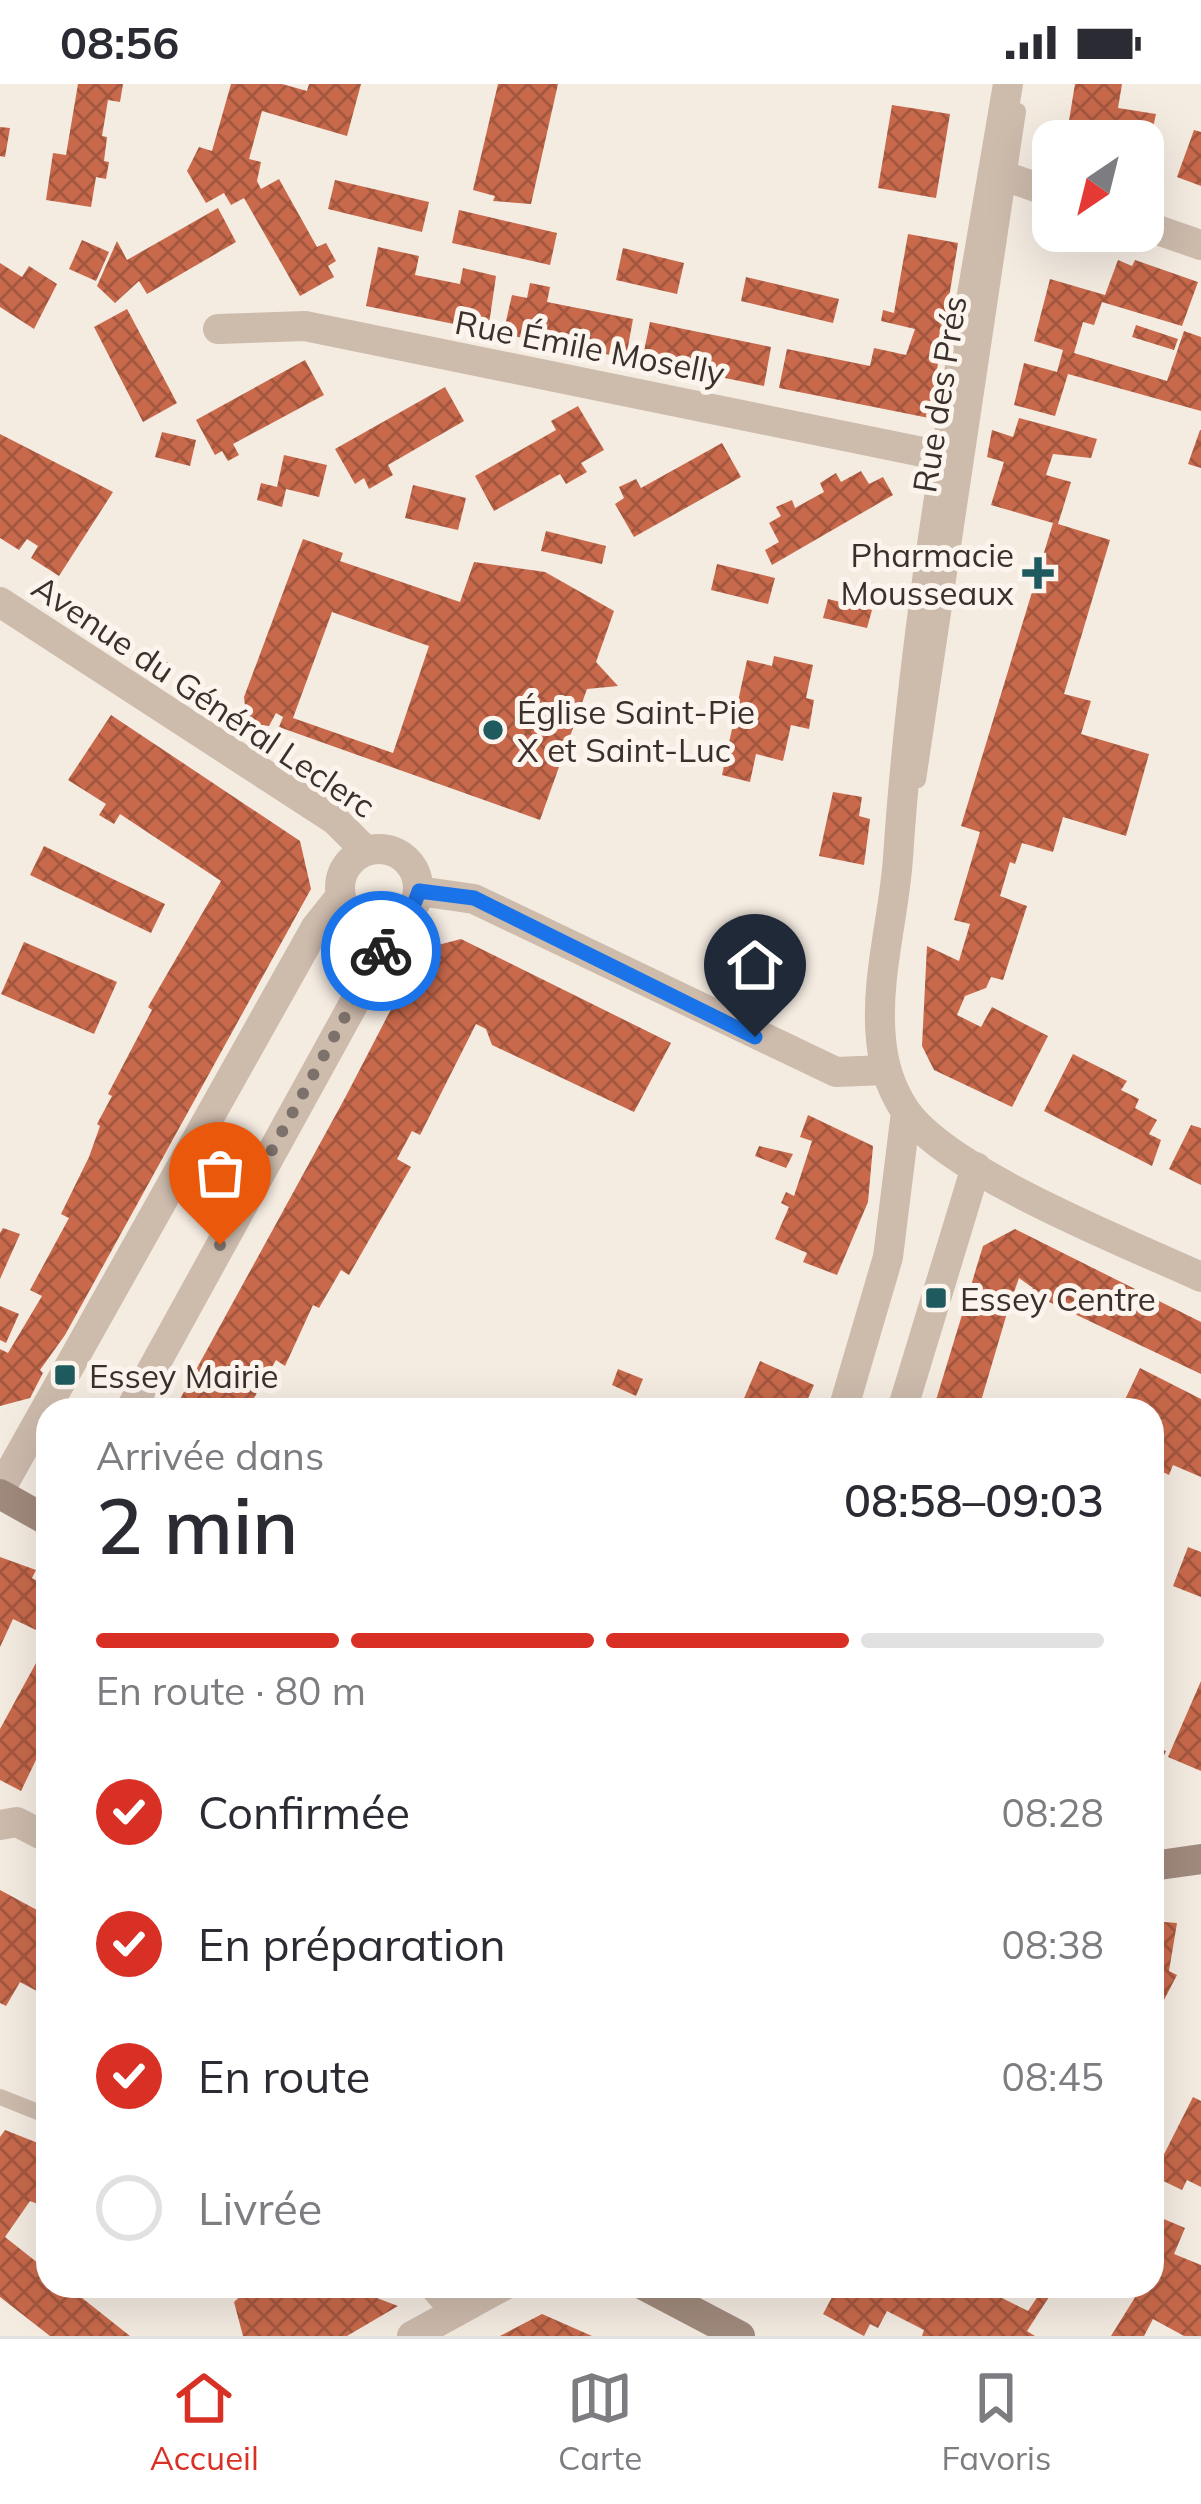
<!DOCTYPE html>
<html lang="fr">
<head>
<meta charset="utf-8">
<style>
  body { margin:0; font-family:Mulish,sans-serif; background:#f7f7f7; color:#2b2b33; height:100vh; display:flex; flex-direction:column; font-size:45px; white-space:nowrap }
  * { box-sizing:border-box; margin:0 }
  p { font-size:39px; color:#7c7c81 }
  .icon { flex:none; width:66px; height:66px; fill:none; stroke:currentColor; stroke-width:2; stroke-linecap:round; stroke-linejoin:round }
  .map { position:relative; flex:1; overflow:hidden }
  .panel { position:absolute; left:36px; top:1314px; width:1128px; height:900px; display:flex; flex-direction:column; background:#fff; border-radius:36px; box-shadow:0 12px 48px #0002 }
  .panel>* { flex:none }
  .needle { width:78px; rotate:215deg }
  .tools { position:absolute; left:1032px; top:36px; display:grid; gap:24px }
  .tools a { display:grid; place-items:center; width:132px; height:132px; border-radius:24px; background:#fff; box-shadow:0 12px 48px #0002; font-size:60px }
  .pin { position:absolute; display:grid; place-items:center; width:102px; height:102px; color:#fff; margin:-123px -51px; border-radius:50% 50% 50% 0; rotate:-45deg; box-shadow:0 0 12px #0007 }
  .pin .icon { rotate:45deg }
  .courier { position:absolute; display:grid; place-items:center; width:120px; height:120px; margin:-60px; border:9px solid #1a73e8; border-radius:50%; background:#fff; color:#222; box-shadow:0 3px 15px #0007 }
  .overview em { font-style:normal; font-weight:600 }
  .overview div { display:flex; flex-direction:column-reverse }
  .overview { display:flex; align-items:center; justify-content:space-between; height:204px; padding:0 60px }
  h1 { font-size:78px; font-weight:600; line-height:90px }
  .bar { display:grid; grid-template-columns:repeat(4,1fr); gap:18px 12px; align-content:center; height:144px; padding:0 60px }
  .bar i { height:15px; border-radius:9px; background:#e1e1e2 }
  .bar .active { background:#d93025 }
  .bar p { grid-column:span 4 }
  ol { padding:0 60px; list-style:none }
  li { display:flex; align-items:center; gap:36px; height:132px }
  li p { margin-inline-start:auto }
  li .icon { padding:12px; border-radius:50%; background:#d93025; color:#fff; stroke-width:4 }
  li:last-child { color:#7c7c81 }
  li i { width:66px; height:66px; border:6px solid #e1e1e2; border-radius:50% }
  .status { display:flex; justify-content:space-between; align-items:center; height:84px; padding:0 60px; background:#fff; direction:ltr }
  .status svg { height:33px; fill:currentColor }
  .tabs { display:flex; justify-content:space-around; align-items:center; height:168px; border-top:3px solid #e1e1e2; background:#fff; font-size:33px; color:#7c7c81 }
  .tabs a { display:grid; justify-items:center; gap:6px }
  .tabs .active { color:#d93025 }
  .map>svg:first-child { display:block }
  .building { fill:url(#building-cross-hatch); fill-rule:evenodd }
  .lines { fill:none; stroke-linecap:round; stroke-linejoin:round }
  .lane { stroke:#cdbbac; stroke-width:16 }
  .street { stroke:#cdbbac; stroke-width:30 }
  .secondary { stroke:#a18a7d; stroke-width:30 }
  .done { stroke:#7c716b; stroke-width:12; stroke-dasharray:0 21.6 }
  .route { stroke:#1a73e8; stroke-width:15 }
  .poi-dot { fill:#1f5a5e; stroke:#fbf5ee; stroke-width:4.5 }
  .labels { text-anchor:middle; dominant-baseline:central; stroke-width:10; stroke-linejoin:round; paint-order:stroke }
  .street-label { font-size:33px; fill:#3b302b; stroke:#fbf5ee }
  .poi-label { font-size:33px; fill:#3b302b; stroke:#fbf5ee; text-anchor:start }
</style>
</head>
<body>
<div class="status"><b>08:56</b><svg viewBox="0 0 49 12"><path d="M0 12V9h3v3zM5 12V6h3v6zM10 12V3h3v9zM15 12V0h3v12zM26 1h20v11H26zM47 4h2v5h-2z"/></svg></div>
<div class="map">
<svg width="1201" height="2252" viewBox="0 0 1201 2252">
  <defs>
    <pattern id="building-cross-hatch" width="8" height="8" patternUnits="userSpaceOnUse" patternTransform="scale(3)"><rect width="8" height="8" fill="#c8694b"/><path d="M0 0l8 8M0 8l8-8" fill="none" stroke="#a4573f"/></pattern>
  </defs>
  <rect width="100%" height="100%" fill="#f4ebe1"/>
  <path class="building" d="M78 0H123L120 18 108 16 102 52 107 53 104 77 109 78 106 95 96 93 91 123 46 116 53 69 66 71Z
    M231 0H282L307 7 309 0H361L347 52 262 27 249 75 261 78 257 97 261 105 279 95 317 163 326 159 336 177 328 182 334 193 300 212 244 114 231 121 224 109 206 119 187 87 199 63 212 67Z
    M498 0H558L531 120 493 117 495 112 473 106Z
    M1075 0H1122L1118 24 1156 30 1145 80 1143 57 1066 55Z
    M892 21 950 30 936 114 878 104Z
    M0 43 10 44 5 73 0 72Z
    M1194 46 1201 48V102L1177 93Z
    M335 96 429 118 422 148 328 125Z
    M218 124 236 158 147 210 139 197 115 219 97 202 117 157 127 176Z
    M459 126 557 149 550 181 452 159Z
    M908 150 958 159 929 334 779 304 787 265 870 282 874 264 906 271 915 245 881 237 883 226 894 229Z
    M82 156 109 168 96 197 69 185Z
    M378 163 419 172 415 191 460 200 463 184 496 192 488 247 366 222Z
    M623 164 684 179 677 210 616 196Z
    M1118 176 1132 182 1135 176 1198 198 1182 242 1102 218 1094 241 1083 238 1074 269 1167 297 1184 247 1201 253V327L1068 290 1055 332 1014 321 1024 279 1057 288 1063 266 1034 257 1050 195 1105 211Z
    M0 179 22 193 29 182 57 200 34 245 0 223Z
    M746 193 839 215 833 239 741 217Z
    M530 199 550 203 547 218 633 235 626 274 503 250 512 211 527 214Z
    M127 225 177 319 143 338 94 243Z
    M650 238 771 263 764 302 642 277Z
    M1136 241 1178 255 1174 266 1132 253Z
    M305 276 324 311 233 360 239 371 228 377 222 367 215 371 196 336Z
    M445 303 464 337 388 381 393 391 369 405 364 394 355 400 335 365Z
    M578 322 604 366 581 379 587 388 566 400 560 390 494 427 475 392 556 346 551 337Z
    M1019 334 1097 355 1091 374 1053 370 1046 391 1071 398 1058 440 1110 456 1064 610 1091 617 1081 650 1149 670 1126 752 1063 733 1053 768 1022 759 1015 780 1010 778 1000 812 1027 822 1003 896 991 893 986 904 965 912 957 931 981 943 992 923 1048 952 1012 1023 934 986 922 962 927 862 959 877 970 840 954 836 980 748 961 742 1053 439 991 421 1004 378 987 373 992 346 1013 353Z
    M1200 346H1201V384L1188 380Z
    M162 348 196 356 190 382 155 373Z
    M0 350 113 408 59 492 31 474 38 462 27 455 19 466 0 454Z
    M722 359 741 393 634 453 615 420 624 414 619 403 636 395 641 404Z
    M284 371 327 381 319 413 286 405 282 423 257 416 261 399 277 403Z
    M861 387 869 400 883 393 893 411 772 481 765 466 779 458 769 439 781 432 776 423 792 416 795 424 824 408 820 399 836 389 841 398Z
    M413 401 466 414 458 446 405 434Z
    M546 447 606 462 602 480 541 467Z
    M303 455 343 469 340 477 460 518 474 478 545 488 614 527 596 578 618 602 587 605 540 736 279 643 283 633 276 629 269 642 247 639 244 613ZM332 528 429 562 393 669 293 634Z
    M717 480 775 494 768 520 711 506Z
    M828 515 872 526 867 544 823 534Z
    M774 572 813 581 806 614 814 616 809 645 791 641 783 677 756 670 750 698 722 691 747 576 772 582Z
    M159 573 175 583 168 594 152 583Z
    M111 631 300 757 311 805 65 1251 40 1286 43 1289 30 1314 0 1322V1265L8 1269 42 1212 30 1206 69 1134 61 1130 89 1073 100 1042 97 1040 112 1012 108 1010 152 926 148 923 221 797 120 730 114 740 99 731 106 720 68 696Z
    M833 708 862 713 859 732 870 735 864 781 819 772Z
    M44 762 165 820 151 849 30 791Z
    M461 855 671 959 634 1028 492 961 486 945 476 940 420 1051 412 1047 397 1075 411 1083 349 1191 341 1186 319 1224 313 1221 285 1282 276 1276 247 1326H174L346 1012 401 906 395 902 415 867Z
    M24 858 117 898 94 950 1 910Z
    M1073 970 1127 997 1121 1006 1139 1015 1135 1024 1157 1036 1149 1050 1161 1056 1152 1082 1044 1027Z
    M808 1031 873 1062 868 1118 837 1191 803 1178 807 1169 775 1155 789 1123 781 1119 786 1108 794 1112 812 1057 800 1053Z
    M1191 1041 1201 1044V1101L1169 1085Z
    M759 1062 793 1070 786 1084 755 1072Z
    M3 1144 20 1150 0 1195V1149Z
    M1015 1145 1201 1238V1290L1043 1215 1039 1207 1030 1226 1010 1219 981 1317 1007 1326H933L983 1162ZM1019 1194 1033 1204 1026 1215 1013 1211Z
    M0 1222 19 1230 6 1259 0 1256Z
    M760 1277 814 1301 803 1326H739Z
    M1140 1284 1201 1315V1393L1173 1381 1169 1391 1152 1383V1326H1120Z
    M618 1285 643 1295 636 1312 612 1301Z
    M1188 1463 1201 1468V1513L1173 1502Z
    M0 1473 36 1486 32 1494 48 1503V1540L36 1546 13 1535 0 1563Z
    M48 1557V1651L21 1707 0 1696V1645Z
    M1201 1597V1687L1168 1673Z
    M1156 1663 1166 1667 1152 1699V1671Z
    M0 1806 48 1832V1913L20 1898 6 1922 0 1919Z
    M1152 1837 1177 1839 1169 1887 1177 1891 1152 1939Z
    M1193 2013 1201 2017V2103L1187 2096 1182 2106 1153 2092Z
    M5 2046 48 2063V2124L30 2117 5 2153 48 2187V2202H67L130 2252H50L0 2213V2053Z
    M1152 2130 1185 2144 1174 2170 1201 2181V2252H1184L1153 2235 1144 2252H1111L1142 2202H1152Z
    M252 2202H368L361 2208 398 2222 347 2252H243L234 2218Z
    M838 2202H978L1028 2227 1040 2209 1049 2213 1027 2247 1035 2252H922L924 2246 887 2227 878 2244 870 2240 864 2252 823 2230Z
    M542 2230 592 2252H500Z"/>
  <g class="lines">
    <path class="lane" d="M918 696 1018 27
      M0 2013 48 2032"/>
    <path class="street" d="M1008 0C965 256 915 515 898 774 894 833 875 896 881 955 883 980 890 1002 903 1023 942 1087 1130 1160 1201 1193
      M993 88 1053 109
      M1143 141 1201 161
      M218 245 305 242 947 373
      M0 518 335 736 366 767
      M340 804a39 39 0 1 1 78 0a39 39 0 1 1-78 0Z
      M419 807 474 815 836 988 886 986
      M130 1326 380 872 390 842
      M843 1326 888 1173 906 1028
      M902 1326 976 1083
      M0 1406 316 843 340 813
      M0 1741 17 1738 48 1754
      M434 2202 456 2228
      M412 2252 503 2202"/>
    <path class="secondary" d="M0 1410 48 1437
      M1152 1782 1201 1775
      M645 2202 740 2252"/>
  </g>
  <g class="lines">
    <path class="done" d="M220 1161 381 867"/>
    <path class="route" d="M381 867C392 840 411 835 419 807L474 814 755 953"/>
  </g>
  <g class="poi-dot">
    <path d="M1032 471h12v12h12v12h-12v12h-12v-12h-12v-12h12z"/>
    <circle cx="493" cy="646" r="12"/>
    <rect x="924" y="1202" width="24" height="24" rx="6"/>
    <rect x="53" y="1279" width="24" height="24" rx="6"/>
  </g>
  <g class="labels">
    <g class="street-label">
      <text transform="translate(590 263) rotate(11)">Rue Émile Moselly</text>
      <text transform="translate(939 310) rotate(-81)">Rue des Prés</text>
      <text transform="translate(204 612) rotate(34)">Avenue du Général Leclerc</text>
    </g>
    <g class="poi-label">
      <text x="1014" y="470" text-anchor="end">Pharmacie<tspan x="1014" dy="38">Mousseaux</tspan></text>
      <text x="517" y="627">Église Saint-Pie<tspan x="517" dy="38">X et Saint-Luc</tspan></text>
      <text x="960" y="1214">Essey Centre</text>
      <text x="89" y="1291">Essey Mairie</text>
    </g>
  </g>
</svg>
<div class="tools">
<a><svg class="needle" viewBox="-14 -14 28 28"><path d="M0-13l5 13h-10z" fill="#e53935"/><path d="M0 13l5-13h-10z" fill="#7c7c81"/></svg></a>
</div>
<div class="pin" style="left:220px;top:1161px;background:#ea580c"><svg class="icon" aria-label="bag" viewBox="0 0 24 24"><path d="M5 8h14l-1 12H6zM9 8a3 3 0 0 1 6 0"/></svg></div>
<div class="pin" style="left:755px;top:953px;background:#1f2937"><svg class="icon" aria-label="home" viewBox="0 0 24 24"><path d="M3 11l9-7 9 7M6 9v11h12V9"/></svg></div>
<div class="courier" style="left:381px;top:867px"><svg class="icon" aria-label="bike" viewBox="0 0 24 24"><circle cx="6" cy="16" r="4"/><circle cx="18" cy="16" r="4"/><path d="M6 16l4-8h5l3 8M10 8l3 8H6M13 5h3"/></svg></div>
<section class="panel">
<div class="overview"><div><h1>2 min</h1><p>Arrivée dans</p></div><em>08:58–09:03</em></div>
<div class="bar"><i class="active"></i><i class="active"></i><i class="active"></i><i></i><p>En route · 80 m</p></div>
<ol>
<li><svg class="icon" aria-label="check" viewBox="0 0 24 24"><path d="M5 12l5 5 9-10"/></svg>Confirmée<p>08:28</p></li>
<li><svg class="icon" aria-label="check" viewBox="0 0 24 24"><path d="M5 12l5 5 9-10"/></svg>En préparation<p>08:38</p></li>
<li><svg class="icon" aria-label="check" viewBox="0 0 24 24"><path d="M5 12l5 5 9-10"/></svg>En route<p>08:45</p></li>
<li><i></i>Livrée</li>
</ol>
</section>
</div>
<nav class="tabs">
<a class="active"><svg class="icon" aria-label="home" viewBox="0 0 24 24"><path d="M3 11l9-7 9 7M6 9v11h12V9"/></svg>Accueil</a>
<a><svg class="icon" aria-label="map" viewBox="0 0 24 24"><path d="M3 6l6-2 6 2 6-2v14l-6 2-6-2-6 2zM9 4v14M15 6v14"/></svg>Carte</a>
<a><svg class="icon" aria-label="saved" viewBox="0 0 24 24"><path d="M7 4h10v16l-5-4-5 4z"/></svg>Favoris</a>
</nav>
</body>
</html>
